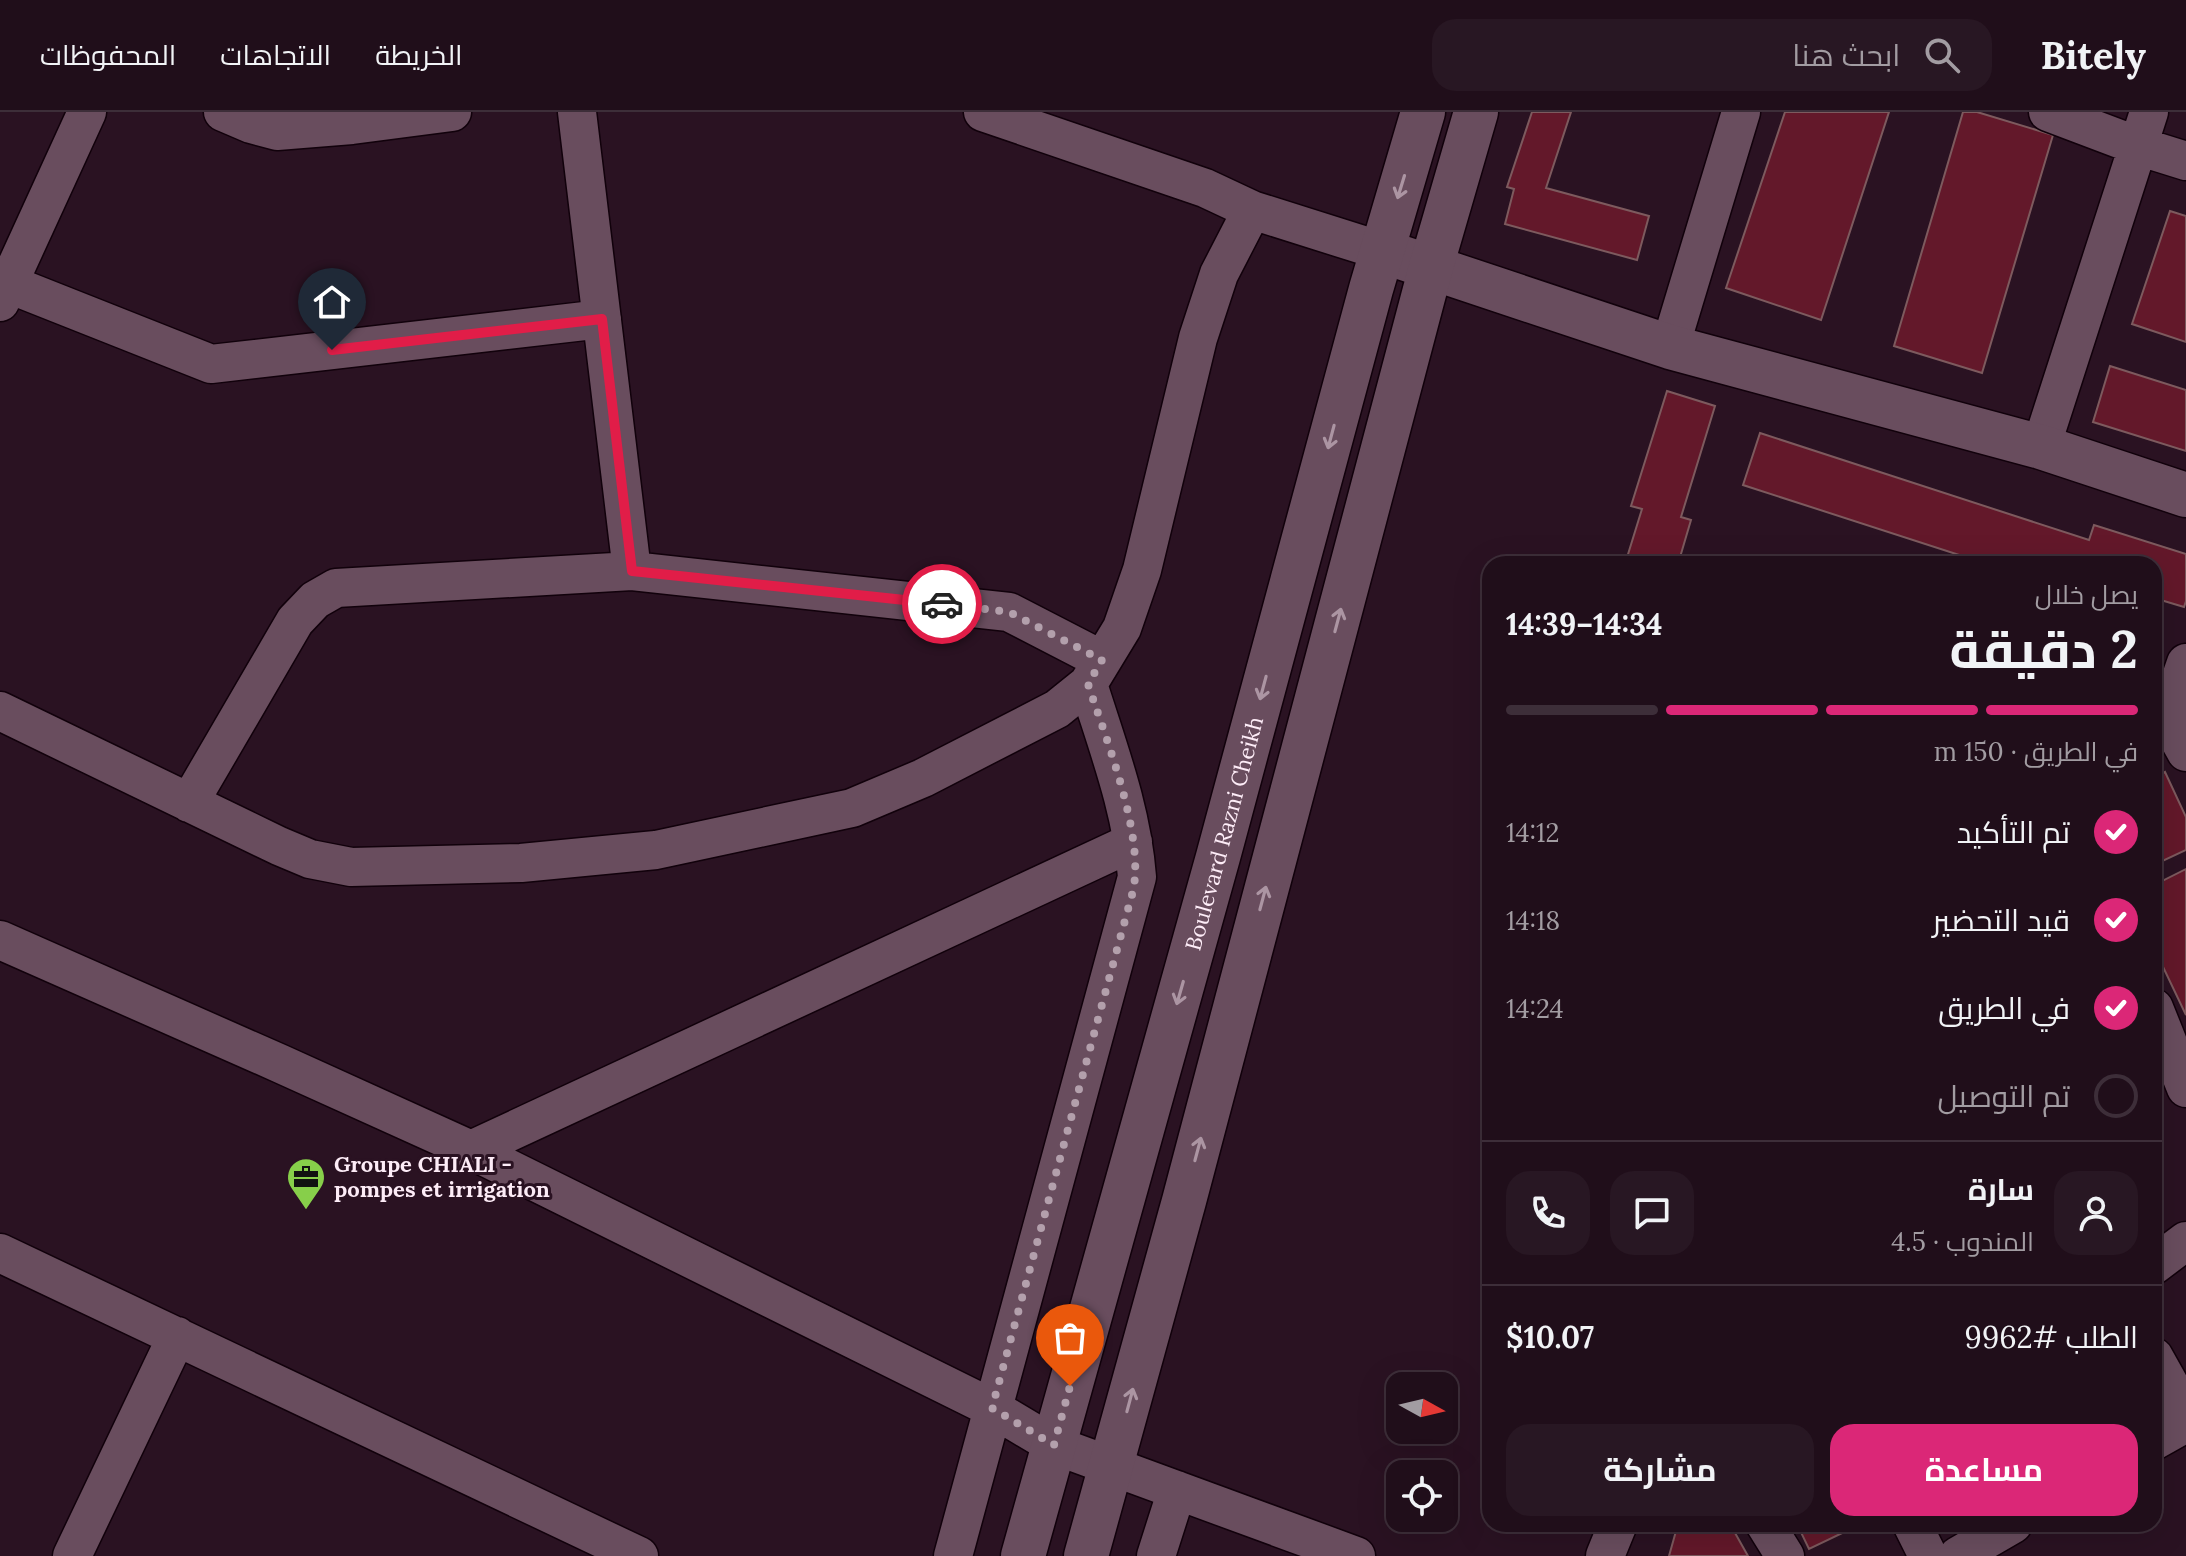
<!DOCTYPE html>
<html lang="ar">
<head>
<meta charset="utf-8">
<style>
  body { margin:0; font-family:Lora,Cairo,serif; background:#281723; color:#f1f3f6; direction:rtl; height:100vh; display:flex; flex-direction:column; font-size:30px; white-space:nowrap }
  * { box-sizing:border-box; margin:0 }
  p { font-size:26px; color:#a29ca2 }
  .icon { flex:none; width:44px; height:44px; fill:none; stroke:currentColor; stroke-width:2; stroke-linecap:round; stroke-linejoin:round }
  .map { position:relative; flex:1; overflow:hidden; direction:ltr }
  .sheet { position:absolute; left:1482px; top:444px; width:680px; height:976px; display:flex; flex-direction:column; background:#200e1a; border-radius:24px; box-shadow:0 8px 32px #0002,0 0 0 2px #3d2e39; direction:rtl }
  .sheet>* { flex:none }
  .needle { width:52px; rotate:98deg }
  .buttons { position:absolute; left:1386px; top:1260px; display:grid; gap:16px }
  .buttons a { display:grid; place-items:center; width:72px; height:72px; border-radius:16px; background:#200e1a; box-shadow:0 8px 32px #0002,0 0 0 2px #3d2e39; font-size:40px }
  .pin { position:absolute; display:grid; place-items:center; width:68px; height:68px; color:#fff; margin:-82px -34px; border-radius:50% 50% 50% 0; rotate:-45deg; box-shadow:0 0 8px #0007 }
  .pin .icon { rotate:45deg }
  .courier { position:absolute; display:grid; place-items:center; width:80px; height:80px; margin:-40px; border:6px solid #e11d48; border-radius:50%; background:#fff; color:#222; box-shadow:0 2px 10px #0007 }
  .overview em { font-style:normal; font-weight:700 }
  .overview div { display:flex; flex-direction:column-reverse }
  .overview { display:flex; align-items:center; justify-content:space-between; height:136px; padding:0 24px }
  h1 { font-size:52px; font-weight:700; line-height:60px }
  .bar { display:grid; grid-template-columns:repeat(4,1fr); gap:12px 8px; align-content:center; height:96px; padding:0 24px }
  .bar i { height:10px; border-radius:6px; background:#3d2e39 }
  .bar .selected { background:#db2777 }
  .bar p { grid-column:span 4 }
  .line { display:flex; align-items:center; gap:20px; padding:0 24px; border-top:2px solid #3d2e39 }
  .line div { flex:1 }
  .round { display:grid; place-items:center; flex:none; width:84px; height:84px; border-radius:24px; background:#281723 }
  ol { padding:0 24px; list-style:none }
  li { display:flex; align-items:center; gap:24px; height:88px }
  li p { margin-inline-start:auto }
  li .icon { padding:8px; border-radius:50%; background:#db2777; color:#fff; stroke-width:4 }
  li:last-child { color:#a29ca2 }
  li i { width:44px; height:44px; border:4px solid #3d2e39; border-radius:50% }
  .cta { display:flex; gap:16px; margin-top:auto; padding:16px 24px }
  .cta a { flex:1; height:92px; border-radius:24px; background:#db2777; color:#fff; font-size:32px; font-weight:700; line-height:92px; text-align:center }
  .cta a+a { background:#281723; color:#f1f3f6 }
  header { display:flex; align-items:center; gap:48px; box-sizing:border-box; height:112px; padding:0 40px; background:#200e1a; border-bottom:2px solid #3d2e39 }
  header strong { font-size:38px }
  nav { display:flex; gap:44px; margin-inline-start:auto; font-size:28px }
  .search { width:560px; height:72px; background:#281723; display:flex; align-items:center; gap:20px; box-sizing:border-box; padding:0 28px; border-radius:24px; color:#a29ca2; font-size:30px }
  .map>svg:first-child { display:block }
  .building { fill:#63182a; stroke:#7d5a5e; stroke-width:2 }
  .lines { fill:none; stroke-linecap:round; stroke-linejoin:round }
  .minor-casing { stroke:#11010b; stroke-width:41 }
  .tertiary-casing { stroke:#11010b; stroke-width:47 }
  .secondary-casing { stroke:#11010b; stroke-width:47 }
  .minor { stroke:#694d5e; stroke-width:38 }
  .tertiary { stroke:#694d5e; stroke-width:44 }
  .secondary { stroke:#694d5e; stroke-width:44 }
  .oneway { stroke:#ac95a3 }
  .done { stroke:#b3a0ac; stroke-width:8; stroke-dasharray:0 14.4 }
  .route { stroke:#e11d48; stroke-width:10 }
  .labels { text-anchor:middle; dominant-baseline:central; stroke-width:6; stroke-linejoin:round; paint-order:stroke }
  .street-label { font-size:22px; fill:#fdecf7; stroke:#2a1222 }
  .poi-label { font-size:22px; font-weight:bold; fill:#fdecf7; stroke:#2a1222; text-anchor:start }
</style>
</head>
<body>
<header>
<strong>Bitely</strong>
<div class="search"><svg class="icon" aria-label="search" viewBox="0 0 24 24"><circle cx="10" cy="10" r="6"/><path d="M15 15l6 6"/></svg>ابحث هنا</div>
<nav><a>الخريطة</a><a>الاتجاهات</a><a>المحفوظات</a></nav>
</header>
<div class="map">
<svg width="2186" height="1444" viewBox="0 0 2186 1444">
  <rect width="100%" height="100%" fill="#2a1222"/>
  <path class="building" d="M1532 0H1571L1546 76 1649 104 1637 148 1505 112 1514 77 1507 75Z
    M1785 0H1889L1821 208 1726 176Z
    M1963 0H1977L2053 23 1982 261 1894 234Z
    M2170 99 2186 104V230L2132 212Z
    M2110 254 2186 278V339L2093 310Z
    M1667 279 1715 294 1681 405 1691 408 1678 452H1625L1642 397 1631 394Z
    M1760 321 2089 428 2094 413 2186 442V489L2184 495 2154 486V452H1987L1743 373Z
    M2165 660 2186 705V738L2154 753V666Z
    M2186 757V903L2154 836V773Z
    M1678 1412H1730L1748 1444H1669Z
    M1797 1412H1861L1809 1437Z"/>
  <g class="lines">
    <defs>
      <path id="minor" d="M223 0 251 12 277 19 352 13 452 0
        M983 0 1205 76 1252 98
        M2048 0 2138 34 2186 49
        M9 172 211 252 602 207
        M0 190 87 0
        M1670 235 1741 0
        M2041 335 2149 0
        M632 459 1009 500 1102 548
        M0 599 279 734 310 747 351 755 521 751 656 738 852 696 923 666 1057 597 1088 572 1122 516 1142 458 1198 226 1219 162 1252 98 1382 139
        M2167 606 2186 640
        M2154 612 2167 606 2186 551
        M189 691 295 509 315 488 336 476 632 459 577 0
        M0 828 281 952 471 1038 992 1296 1054 1333 1356 1444
        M2154 896 2186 976
        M471 1038 1133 730
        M0 1141 639 1444
        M2154 1153 2186 1129
        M2154 1245 2186 1302
        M2154 1329 2186 1311
        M1765 1412 1785 1444
        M1912 1412 1928 1444
        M72 1444 177 1224
        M953 1444 1137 765C1132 698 1108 636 1088 572
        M1156 1444 1177 1378
        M1605 1444 1618 1412
        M1958 1444 2013 1412"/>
      <path id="tertiary" d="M1382 139 1670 235 2041 335 2186 383"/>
      <g id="secondary">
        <path id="s1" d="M1023 1444 1218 745 1371 177 1423 0"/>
        <path d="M1086 1444 1184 1089 1431 155 1476 0"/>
      </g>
    </defs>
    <use href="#minor" class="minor-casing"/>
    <use href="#tertiary" class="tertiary-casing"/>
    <use href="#secondary" class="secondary-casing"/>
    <use href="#minor" class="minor"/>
    <use href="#tertiary" class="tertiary"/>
    <use href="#secondary" class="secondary"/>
  </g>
  <defs><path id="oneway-shaft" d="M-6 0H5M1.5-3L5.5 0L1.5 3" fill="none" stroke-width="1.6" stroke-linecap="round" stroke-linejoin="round" transform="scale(2)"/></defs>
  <g class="oneway">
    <use href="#oneway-shaft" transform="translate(1401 75) rotate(107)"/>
    <use href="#oneway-shaft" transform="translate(1331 325) rotate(105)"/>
    <use href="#oneway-shaft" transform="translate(1338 508) rotate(-75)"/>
    <use href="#oneway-shaft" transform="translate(1263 576) rotate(105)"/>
    <use href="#oneway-shaft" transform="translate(1263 786) rotate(-75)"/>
    <use href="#oneway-shaft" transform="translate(1180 881) rotate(106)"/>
    <use href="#oneway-shaft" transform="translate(1198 1037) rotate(-75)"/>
    <use href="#oneway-shaft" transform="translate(1130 1288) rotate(-75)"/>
  </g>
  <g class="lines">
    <path class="done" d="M942 492 1009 500 1102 548 1088 572C1106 627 1145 724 1133 779L992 1296 1054 1333 1070 1274"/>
    <path class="route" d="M332 238 602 207 632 459 942 492"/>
  </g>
  <defs>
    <symbol id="office-pin" viewBox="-11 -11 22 30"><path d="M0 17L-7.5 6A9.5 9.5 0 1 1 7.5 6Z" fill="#87cf4a" stroke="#2a1222"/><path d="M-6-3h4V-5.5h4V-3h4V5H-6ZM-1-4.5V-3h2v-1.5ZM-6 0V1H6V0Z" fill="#111"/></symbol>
  </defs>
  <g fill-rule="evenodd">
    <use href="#office-pin" x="284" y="1043" width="44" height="60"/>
  </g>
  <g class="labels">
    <g class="street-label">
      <text stroke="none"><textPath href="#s1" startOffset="750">Boulevard Razni Cheikh</textPath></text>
    </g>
    <g class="poi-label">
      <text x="334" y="1052">Groupe CHIALI -<tspan x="334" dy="25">pompes et irrigation</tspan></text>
    </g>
  </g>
</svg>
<div class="buttons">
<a><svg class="needle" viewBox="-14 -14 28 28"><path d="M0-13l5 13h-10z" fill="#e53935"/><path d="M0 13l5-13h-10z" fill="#a29ca2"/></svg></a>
<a><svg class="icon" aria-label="locate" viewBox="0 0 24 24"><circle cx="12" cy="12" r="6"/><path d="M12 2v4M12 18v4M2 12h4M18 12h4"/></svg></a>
</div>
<div class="pin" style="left:1070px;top:1274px;background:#ea580c"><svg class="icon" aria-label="bag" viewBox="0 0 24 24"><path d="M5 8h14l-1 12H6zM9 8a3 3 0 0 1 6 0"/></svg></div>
<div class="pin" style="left:332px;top:238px;background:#1f2937"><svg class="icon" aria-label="home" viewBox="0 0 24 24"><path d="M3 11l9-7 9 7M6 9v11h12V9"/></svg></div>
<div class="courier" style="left:942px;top:492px"><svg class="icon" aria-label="car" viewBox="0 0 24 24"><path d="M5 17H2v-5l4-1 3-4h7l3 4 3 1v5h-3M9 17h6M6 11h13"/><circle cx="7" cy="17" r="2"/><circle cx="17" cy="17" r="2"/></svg></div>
<section class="sheet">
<div class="overview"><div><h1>2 دقيقة</h1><p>يصل خلال</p></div><em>14:34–14:39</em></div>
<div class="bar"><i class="selected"></i><i class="selected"></i><i class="selected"></i><i></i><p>في الطريق · 150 m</p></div>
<ol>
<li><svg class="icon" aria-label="check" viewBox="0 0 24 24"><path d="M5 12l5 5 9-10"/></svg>تم التأكيد<p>14:12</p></li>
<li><svg class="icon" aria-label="check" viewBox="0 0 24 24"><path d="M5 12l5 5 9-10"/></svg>قيد التحضير<p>14:18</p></li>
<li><svg class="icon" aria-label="check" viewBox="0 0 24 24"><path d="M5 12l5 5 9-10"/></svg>في الطريق<p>14:24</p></li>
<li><i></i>تم التوصيل</li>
</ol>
<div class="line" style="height:144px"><a class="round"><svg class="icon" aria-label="person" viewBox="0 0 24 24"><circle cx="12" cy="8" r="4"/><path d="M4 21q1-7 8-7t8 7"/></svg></a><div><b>سارة</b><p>المندوب · 4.5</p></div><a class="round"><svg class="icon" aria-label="chat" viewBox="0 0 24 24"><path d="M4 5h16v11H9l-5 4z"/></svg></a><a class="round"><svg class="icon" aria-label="phone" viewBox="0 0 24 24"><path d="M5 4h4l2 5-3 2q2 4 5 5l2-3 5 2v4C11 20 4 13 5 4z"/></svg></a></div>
<div class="line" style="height:104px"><div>الطلب #9962</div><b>$10.07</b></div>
<div class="cta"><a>مساعدة</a><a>مشاركة</a></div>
</section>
</div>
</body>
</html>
